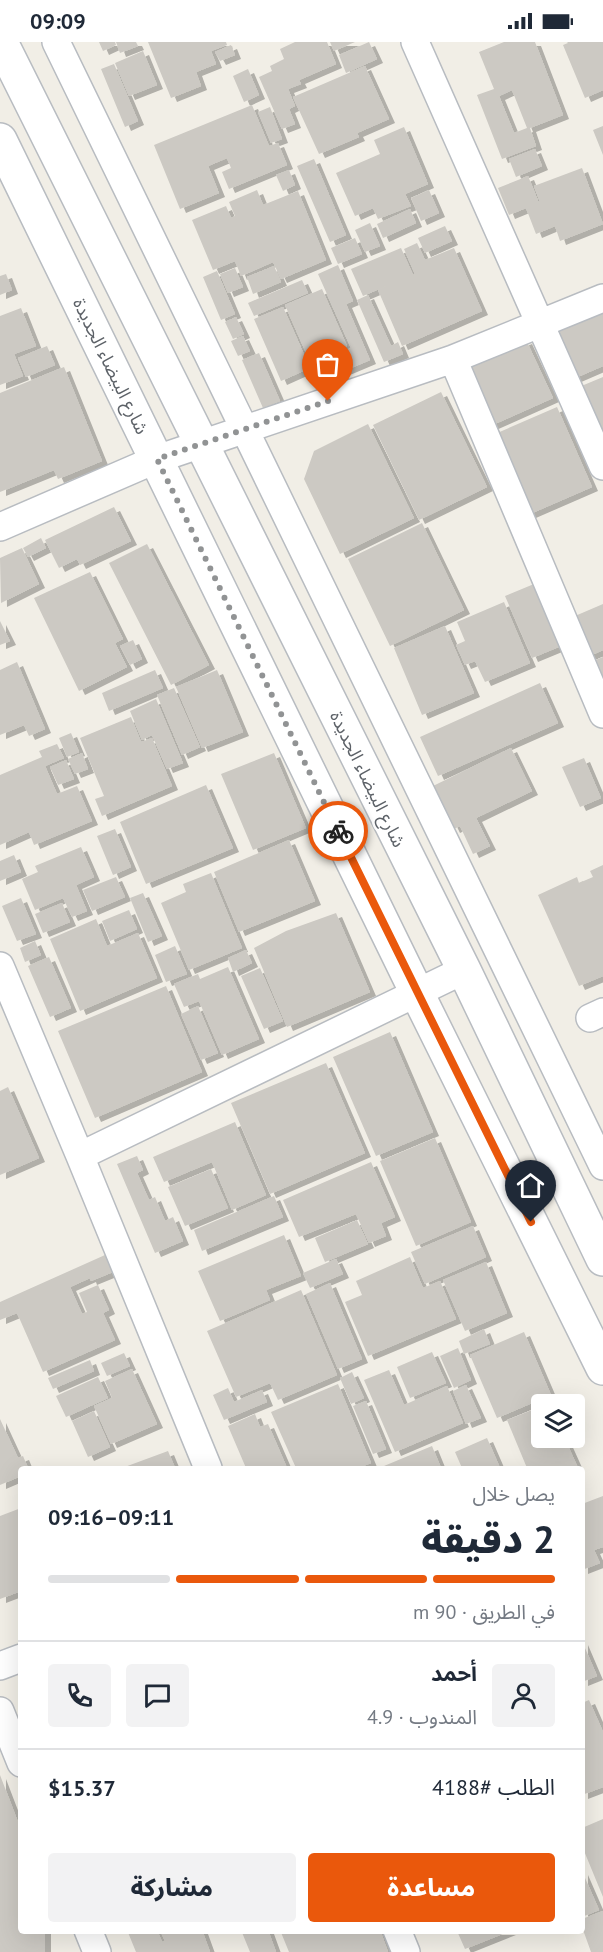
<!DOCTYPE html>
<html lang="ar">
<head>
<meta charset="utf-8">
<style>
  body { margin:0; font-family:"PT Sans","Noto Sans Arabic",sans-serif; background:#f2f2f3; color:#1f2937; direction:rtl; height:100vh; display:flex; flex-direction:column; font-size:22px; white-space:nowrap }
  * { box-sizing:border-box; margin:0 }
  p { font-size:20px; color:#747a83 }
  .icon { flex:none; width:33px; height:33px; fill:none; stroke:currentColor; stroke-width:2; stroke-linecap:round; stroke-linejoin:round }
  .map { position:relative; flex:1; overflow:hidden; direction:ltr }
  .details { position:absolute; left:18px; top:1424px; width:567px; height:468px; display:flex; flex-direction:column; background:#fff; border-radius:6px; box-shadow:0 6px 24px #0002; direction:rtl }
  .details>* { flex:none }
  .buttons { position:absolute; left:531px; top:1352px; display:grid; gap:12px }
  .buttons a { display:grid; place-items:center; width:54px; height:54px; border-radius:6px; background:#fff; box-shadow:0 6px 24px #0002; font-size:30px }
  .pin { position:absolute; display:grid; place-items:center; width:51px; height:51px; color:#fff; margin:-62px -26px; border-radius:50% 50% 50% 0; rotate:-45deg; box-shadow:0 0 6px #0007 }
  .pin .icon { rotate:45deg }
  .courier { position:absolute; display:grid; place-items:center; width:60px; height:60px; margin:-30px; border:4px solid #ea580c; border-radius:50%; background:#fff; color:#222; box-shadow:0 2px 8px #0007 }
  .head em { font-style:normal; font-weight:800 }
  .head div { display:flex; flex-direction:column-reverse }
  .head { display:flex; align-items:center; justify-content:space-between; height:102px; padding:0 30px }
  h1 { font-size:39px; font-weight:800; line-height:45px }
  .bar { display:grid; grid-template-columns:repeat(4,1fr); gap:9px 6px; align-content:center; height:72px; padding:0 30px }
  .bar i { height:8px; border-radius:4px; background:#e0e1e3 }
  .bar .on { background:#ea580c }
  .bar p { grid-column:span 4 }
  .line { display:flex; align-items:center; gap:15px; padding:0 30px; border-top:2px solid #e0e1e3 }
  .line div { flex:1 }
  .round { display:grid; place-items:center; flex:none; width:63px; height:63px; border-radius:6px; background:#f2f2f3 }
  .primary-button { display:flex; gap:12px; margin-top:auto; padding:12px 30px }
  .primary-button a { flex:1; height:69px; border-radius:6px; background:#ea580c; color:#fff; font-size:24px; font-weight:800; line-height:69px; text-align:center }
  .primary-button a+a { background:#f2f2f3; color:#1f2937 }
  .status { display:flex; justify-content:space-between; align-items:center; height:42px; padding:0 30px; background:#fff; direction:ltr }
  .status svg { height:16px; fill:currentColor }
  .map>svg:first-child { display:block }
  .building { fill:#ccc9c3; fill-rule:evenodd; filter:url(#shadow) }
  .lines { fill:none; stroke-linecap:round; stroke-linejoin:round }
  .minor-casing { stroke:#b8bcc1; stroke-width:30 }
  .tertiary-casing { stroke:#b8bcc1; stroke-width:36 }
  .minor { stroke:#fff; stroke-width:27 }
  .tertiary { stroke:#fff; stroke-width:33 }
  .done { stroke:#919394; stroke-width:6; stroke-dasharray:0 10.8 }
  .route { stroke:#ea580c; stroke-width:8 }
  .labels { text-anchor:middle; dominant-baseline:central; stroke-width:5; stroke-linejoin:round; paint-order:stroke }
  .street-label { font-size:18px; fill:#5d6268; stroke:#fff }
</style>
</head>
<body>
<div class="status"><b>09:09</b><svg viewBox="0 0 49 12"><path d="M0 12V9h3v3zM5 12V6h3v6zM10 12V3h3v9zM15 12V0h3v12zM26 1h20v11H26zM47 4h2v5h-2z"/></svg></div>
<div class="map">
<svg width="603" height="1910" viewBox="0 0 603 1910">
  <defs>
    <filter id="shadow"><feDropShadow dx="6" dy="4" stdDeviation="0" flood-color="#0004"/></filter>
  </defs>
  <rect width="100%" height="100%" fill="#f1eee6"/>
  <path class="building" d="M99 0H115L116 3 103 9Z
    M116 0H136L138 4 120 11Z
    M148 0H226L227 3 211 9 216 22 196 30 201 44 171 56Z
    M295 0H327L336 22 299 38 301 42 288 47 295 64 289 67 295 82 282 87 259 35 272 29 270 24 284 17 280 7Z
    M330 0H355L334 9Z
    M369 0 377 17 346 31 339 13Z
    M504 0H535L563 73 530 86 536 104 502 117 477 53 494 47 479 10ZM512 48 527 86 514 91 499 54Z
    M567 0H603V48L585 56 563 3 568 1Z
    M231 3 235 13 220 19 215 10Z
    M143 9 157 43 129 54 115 21Z
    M114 22 138 79 125 85 101 27Z
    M365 24 389 77 357 91 359 95 319 112 293 55Z
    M248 27 259 53 244 60 233 34Z
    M252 63 269 104 278 101 287 123 229 147 222 130 231 126 227 116 208 124 219 151 180 167 154 103Z
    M270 65 282 97 271 101 258 70Z
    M603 84V113L593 88Z
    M404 85 428 142 405 152 411 164 378 177 373 166 355 174 336 131 380 112 374 98Z
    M535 107 542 124 516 135 509 117Z
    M314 117 346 193 330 200 297 124Z
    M582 126 603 182 560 199 555 184 536 192 526 166 509 173 498 146 528 134 539 161 540 160 534 144Z
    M289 128 295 143 283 149 276 133Z
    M257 148 263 163 298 149 326 218 281 237 273 220 241 234 235 219 213 228 192 178 226 164 231 176 235 174 229 160Z
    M429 148 439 171 421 179 411 156Z
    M410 167 416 181 383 196 377 182Z
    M370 181 380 204 365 210 355 188Z
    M445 184 452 199 425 211 418 196Z
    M355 196 362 212 338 222 331 206Z
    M417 201 425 218 454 206 482 269 402 304 378 248 388 243 363 254 351 227 401 206 413 233 415 232 404 207Z
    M338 223 353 259 346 262 370 318 318 340 311 323 351 306 318 232Z
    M274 224 281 240 253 252 247 235Z
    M235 226 243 245 228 251 220 232Z
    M217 229 235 272 221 278 203 235Z
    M6 232 12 248 0 253V234Z
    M302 238 308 251 254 274 248 261Z
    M322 247 347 304 310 320 285 263Z
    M368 253 391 304 398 300 403 312 384 320 357 258Z
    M603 261V324L573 337 551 282Z
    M283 265 310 326 281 339 254 277Z
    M21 266 36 304 14 312 23 334 0 343V274Z
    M236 275 244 292 233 297 225 280Z
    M243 294 250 309 238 314 231 299Z
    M526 298 553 356 488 385 461 327Z
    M47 304 55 323 26 335 18 316Z
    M259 311 280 359 263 366 242 318Z
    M64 325 102 419 58 437 54 428 0 450V351Z
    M603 335V401L579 345Z
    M441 350 487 445 419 478 373 383Z
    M557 365 592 445 523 475 488 395Z
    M368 382 414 476 340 512 304 437 314 409Z
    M114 465 131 499 80 523 77 517 59 526 45 498Z
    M422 481 464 568 390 604 348 517Z
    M41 496 46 506 28 515 23 506Z
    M147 502 209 623 171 643 109 521Z
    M22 506 39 542 1 561 0 516Z
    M90 530 123 597 115 601 127 625 79 649 34 556Z
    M534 542 561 604 532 616 505 554Z
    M504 560 530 621 485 640 475 619 465 623 456 603 465 599 457 580Z
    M603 562V608L585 616 568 577Z
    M0 579 10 599 0 603Z
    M445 584 474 651 422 673 394 606Z
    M133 598 142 617 130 623 120 604Z
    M603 615V660L588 621Z
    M17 620 45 687 29 694 24 683 0 693V628Z
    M155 628 163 646 109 669 102 651Z
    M217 628 243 690 202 706 176 645Z
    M540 641 558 681 438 734 420 695Z
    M174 646 200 705 182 713 157 653Z
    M156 657 183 721 167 727 152 693 142 698 130 669Z
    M131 675 141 700 152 696 172 744 102 774 95 757 104 754 80 696Z
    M71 691 79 710 67 715 59 696Z
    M57 702 64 716 45 724 57 752 77 744 92 779 34 803 29 790 0 803V733L42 715 39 709Z
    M511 706 532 749 476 776 490 804 473 812 460 784 454 787 433 744Z
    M82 711 88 727 75 732 68 717Z
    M274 711 306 786 253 808 221 732Z
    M584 716 601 756 580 765 562 725Z
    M66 718 74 737 58 743 50 725Z
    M206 743 233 806 146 842 120 780Z
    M115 787 131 825 113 833 97 794Z
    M289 798 315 859 239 890 214 830Z
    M81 805 94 835 76 843 87 869 72 875 63 856 35 868 22 837 38 830 35 824Z
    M14 813 21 830 0 839V819Z
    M603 823V934L579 944 538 853 577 835 579 841 593 835 590 829Z
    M211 831 242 906 189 928 161 861 186 850 183 842Z
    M116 835 125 855 92 869 83 848Z
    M143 851 162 894 148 900 130 856Z
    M21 856 36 892 17 899 2 864Z
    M62 861 70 880 43 891 35 872Z
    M129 868 137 887 110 899 102 879Z
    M336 871 370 950 287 985 254 906 286 889Z
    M96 877 107 904 138 891 157 936 80 969 50 897Z
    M35 899 41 913 25 920 20 906Z
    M175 904 187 932 166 940 155 913Z
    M246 908 252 921 233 930 228 916Z
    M49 915 71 966 50 975 28 924Z
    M228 925 259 997 222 1013 199 959 184 965 174 942 198 932 200 937Z
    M260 926 283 979 264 987 241 934Z
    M166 944 202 1030 95 1076 58 989Z
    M198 964 218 1011 201 1018 181 972Z
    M390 990 433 1090 376 1114 333 1015Z
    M326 1021 365 1111 270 1152 231 1061Z
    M8 1045 39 1116 0 1133V1049Z
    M235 1080 266 1153 232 1168 212 1120 164 1140 153 1115Z
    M435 1096 471 1180 416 1204 380 1119Z
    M137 1114 143 1128 137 1131 149 1158 155 1155 165 1179 173 1175 183 1199 155 1211 117 1122Z
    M371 1120 395 1175 381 1181 386 1194 369 1201 356 1172 299 1195 283 1158Z
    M211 1127 228 1166 185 1184 168 1145Z
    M274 1154 283 1175 202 1209 194 1188Z
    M357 1178 368 1202 325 1220 315 1196Z
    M473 1184 486 1215 425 1242 411 1210Z
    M284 1193 301 1234 266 1248 270 1258 220 1279 198 1229Z
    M105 1213 113 1230 91 1239 90 1236 70 1245 82 1272 87 1270 79 1251 98 1243 109 1268 103 1271 115 1298 43 1330 17 1271 0 1278V1260Z
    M410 1215 423 1246 440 1239 456 1277 368 1314 345 1260 362 1253 356 1239Z
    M336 1217 343 1232 310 1246 303 1231Z
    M486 1220 507 1271 465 1289 443 1238Z
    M330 1241 362 1317 338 1327 306 1252Z
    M301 1248 337 1333 278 1358 270 1341 236 1355 207 1289Z
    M484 1287 490 1302 464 1312 459 1299Z
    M524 1290 551 1353 497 1376 470 1313Z
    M458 1306 471 1338 454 1346 440 1314Z
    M432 1310 446 1341 410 1356 397 1325Z
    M124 1311 130 1324 107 1334 101 1321Z
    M90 1318 94 1329 53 1347 48 1336Z
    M132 1327 157 1382 111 1402 94 1364 112 1356 105 1339Z
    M389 1328 404 1363 447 1344 463 1381 395 1410 364 1338Z
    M352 1330 364 1356 351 1362 340 1336Z
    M98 1335 108 1356 66 1375 56 1354Z
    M338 1342 371 1421 358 1426H296L271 1370Z
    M466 1343 481 1376 466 1382 453 1349Z
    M228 1346 234 1360 262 1348 267 1360 224 1378 213 1353Z
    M366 1359 386 1407 373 1412 353 1364Z
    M542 1364V1395H564L578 1426H527L507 1378Z
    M94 1369 110 1405 88 1415 72 1379Z
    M255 1372 260 1385 268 1382 287 1426H246L228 1384Z
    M0 1377 18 1416 23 1414 28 1426H21V1434L0 1443Z
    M487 1396 500 1426H462L455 1410Z
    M432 1404 441 1426H385L384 1424Z
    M168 1409 175 1426H122Z
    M603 1454V1505L594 1508 600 1521 582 1528V1462Z
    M21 1466V1549L0 1557V1474Z
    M582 1599 597 1634 582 1640Z
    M589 1658 603 1690V1745L582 1753V1661Z
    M0 1733 21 1788V1888H45V1910H0Z
    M603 1777V1855L582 1804V1786Z
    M582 1829 599 1868 582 1875Z
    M603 1869V1910H591L582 1885V1877Z
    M127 1888H157L162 1900 165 1899 160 1888H202L210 1910H136Z
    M241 1888H268L276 1910H250Z
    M280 1888H380L388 1910H289Z
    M457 1889H510L465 1907Z"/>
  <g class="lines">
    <defs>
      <path id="minor" d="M56 0 603 1124
        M415 0 603 424
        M453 317 603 672
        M0 485 157 417 453 317 603 256
        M0 924 80 1114 208 1426
        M590 976 603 970
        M80 1114 464 928
        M0 1624 21 1616
        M0 1669 21 1721
        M88 1888 97 1910
        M397 1888 406 1910"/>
      <path id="tertiary" d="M1 0 464 928 603 1217
        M0 98 417 951 603 1326"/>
    </defs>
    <use href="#minor" class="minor-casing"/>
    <use href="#tertiary" class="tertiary-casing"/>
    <use href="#minor" class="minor"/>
    <use href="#tertiary" class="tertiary"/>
  </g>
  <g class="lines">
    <path class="done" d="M328 359 157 417 338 789"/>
    <path class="route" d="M338 789 531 1180"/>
  </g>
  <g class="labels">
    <g class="street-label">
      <text transform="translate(111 324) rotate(64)">شارع البيضاء الجديدة</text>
      <text transform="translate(368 737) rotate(64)">شارع البيضاء الجديدة</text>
    </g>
  </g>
</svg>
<div class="buttons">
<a><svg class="icon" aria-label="layers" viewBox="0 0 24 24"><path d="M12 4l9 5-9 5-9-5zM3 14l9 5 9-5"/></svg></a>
</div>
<div class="pin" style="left:328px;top:359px;background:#ea580c"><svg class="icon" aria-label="bag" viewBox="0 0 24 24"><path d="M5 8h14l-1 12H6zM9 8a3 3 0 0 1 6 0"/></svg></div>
<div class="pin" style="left:531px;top:1180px;background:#1f2937"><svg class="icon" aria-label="home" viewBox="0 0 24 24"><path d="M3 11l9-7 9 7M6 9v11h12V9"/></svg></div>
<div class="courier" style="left:338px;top:789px"><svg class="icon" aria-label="bike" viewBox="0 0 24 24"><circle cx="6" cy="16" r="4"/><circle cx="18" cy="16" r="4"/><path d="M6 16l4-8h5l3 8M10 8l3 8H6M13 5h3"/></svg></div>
<section class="details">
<div class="head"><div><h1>2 دقيقة</h1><p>يصل خلال</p></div><em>09:11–09:16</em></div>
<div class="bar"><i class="on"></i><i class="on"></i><i class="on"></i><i></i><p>في الطريق · 90 m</p></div>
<div class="line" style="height:108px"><a class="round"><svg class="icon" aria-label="person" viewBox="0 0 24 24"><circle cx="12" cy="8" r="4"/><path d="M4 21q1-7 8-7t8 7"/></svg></a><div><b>أحمد</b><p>المندوب · 4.9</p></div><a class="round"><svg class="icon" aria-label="chat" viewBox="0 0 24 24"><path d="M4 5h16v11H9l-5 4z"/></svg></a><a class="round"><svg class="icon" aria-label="phone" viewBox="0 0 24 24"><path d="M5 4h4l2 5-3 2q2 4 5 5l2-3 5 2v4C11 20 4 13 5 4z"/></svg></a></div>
<div class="line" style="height:78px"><div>الطلب #4188</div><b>$15.37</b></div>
<div class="primary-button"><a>مساعدة</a><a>مشاركة</a></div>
</section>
</div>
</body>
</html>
